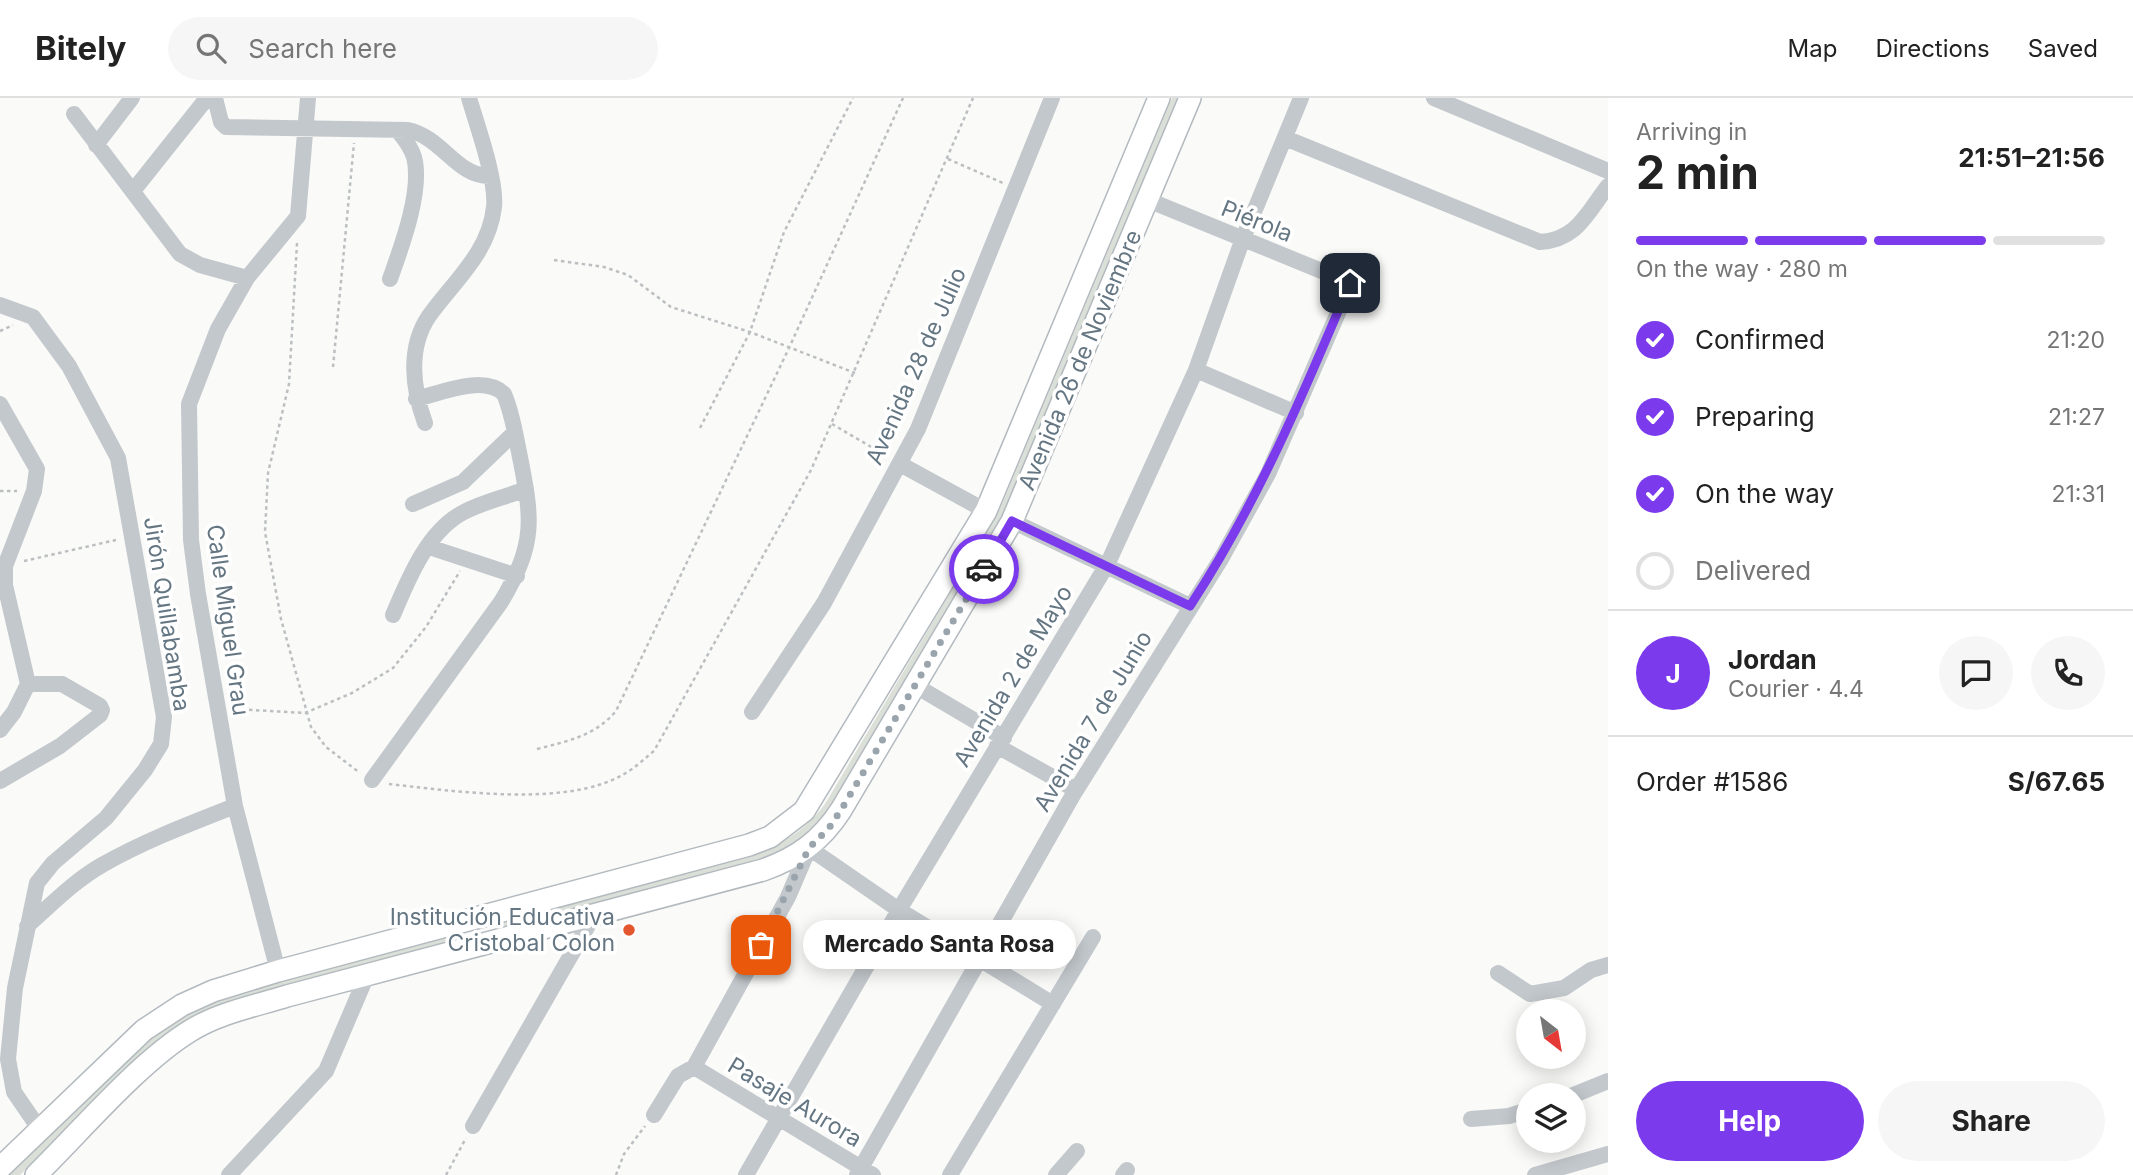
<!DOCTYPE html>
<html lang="en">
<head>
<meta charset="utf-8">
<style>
  body { margin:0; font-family:Inter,sans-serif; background:#f6f6f6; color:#222; height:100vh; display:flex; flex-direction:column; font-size:26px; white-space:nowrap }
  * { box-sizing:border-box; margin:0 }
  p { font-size:23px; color:#767676 }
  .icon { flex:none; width:38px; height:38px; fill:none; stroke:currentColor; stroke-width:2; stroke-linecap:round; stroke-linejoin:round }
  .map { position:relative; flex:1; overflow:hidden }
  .details { display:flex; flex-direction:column; background:#fff; width:525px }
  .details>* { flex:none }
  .needle { width:46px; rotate:149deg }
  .tools { position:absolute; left:1516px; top:901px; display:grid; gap:14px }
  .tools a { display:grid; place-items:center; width:70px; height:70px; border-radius:50%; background:#fff; box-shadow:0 4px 18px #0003; font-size:35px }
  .pin { position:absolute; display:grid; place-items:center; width:60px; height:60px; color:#fff; margin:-30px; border-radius:14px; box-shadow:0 4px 10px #0006 }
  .courier { position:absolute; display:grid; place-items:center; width:70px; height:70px; margin:-35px; border:5px solid #7c3aed; border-radius:50%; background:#fff; color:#222; box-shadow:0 2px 9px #0007 }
  .bubble { position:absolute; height:49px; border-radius:24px; background:#fff; box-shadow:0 4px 18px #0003; font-size:23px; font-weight:700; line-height:49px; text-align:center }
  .head em { font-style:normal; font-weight:700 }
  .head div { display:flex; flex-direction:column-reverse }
  .head { display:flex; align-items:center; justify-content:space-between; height:119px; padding:0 28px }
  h1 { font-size:46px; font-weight:700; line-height:52px }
  .bar { display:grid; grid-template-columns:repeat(4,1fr); gap:10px 7px; align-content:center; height:84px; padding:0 28px }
  .bar i { height:9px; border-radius:5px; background:#e0e0e0 }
  .bar .on { background:#7c3aed }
  .bar p { grid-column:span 4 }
  .line { display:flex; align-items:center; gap:18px; padding:0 28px; border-top:2px solid #e0e0e0 }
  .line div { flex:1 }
  .round { display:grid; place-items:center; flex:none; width:74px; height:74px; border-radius:37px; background:#f6f6f6 }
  ol { padding:0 28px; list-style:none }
  li { display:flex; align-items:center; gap:21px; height:77px }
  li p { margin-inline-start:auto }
  li .icon { padding:7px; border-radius:50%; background:#7c3aed; color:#fff; stroke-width:4 }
  li:last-child { color:#767676 }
  li i { width:38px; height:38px; border:4px solid #e0e0e0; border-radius:50% }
  .primary-button { display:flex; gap:14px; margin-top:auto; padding:14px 28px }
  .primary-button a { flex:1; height:80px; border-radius:42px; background:#7c3aed; color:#fff; font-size:28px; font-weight:700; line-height:80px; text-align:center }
  .primary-button a+a { background:#f6f6f6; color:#222 }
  header { display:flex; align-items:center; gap:42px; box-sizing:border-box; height:98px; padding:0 35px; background:#fff; border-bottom:2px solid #e0e0e0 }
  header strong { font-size:33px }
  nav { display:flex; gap:38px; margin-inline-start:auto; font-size:24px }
  .search { width:490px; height:63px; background:#f6f6f6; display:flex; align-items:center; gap:18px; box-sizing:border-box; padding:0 24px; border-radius:38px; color:#767676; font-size:26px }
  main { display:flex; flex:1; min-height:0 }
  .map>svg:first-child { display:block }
  .green { fill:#dadfd7 }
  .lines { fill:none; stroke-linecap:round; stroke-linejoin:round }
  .secondary-casing { stroke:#b3babf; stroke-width:24 }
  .path { stroke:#bbbfc2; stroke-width:2.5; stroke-dasharray:3.5 3.5; stroke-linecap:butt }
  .street { stroke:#c3c8cc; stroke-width:16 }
  .secondary { stroke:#fff; stroke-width:21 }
  .done { stroke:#99a4ac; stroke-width:7; stroke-dasharray:0 12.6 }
  .route { stroke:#7c3aed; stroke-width:9 }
  .poi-dot { fill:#e4572e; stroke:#fff; stroke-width:2.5 }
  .labels { text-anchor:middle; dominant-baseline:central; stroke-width:7; stroke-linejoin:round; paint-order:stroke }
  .street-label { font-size:23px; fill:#657683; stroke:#fff }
  .poi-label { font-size:23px; fill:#657683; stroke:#fff; text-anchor:end }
</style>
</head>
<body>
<header>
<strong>Bitely</strong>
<div class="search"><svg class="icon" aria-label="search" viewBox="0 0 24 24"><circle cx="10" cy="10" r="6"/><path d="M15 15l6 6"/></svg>Search here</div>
<nav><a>Map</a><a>Directions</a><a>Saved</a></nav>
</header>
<main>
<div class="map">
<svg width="1608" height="1077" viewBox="0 0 1608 1077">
  <rect width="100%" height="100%" fill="#fafaf8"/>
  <path class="green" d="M1172 0H1179L1007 415 832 710C813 735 792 748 763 760L502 831 500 825 761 754C789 742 807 730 825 706L1000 411Z
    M456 837 457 843 187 924 158 942 20 1077H9L155 935 184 917 237 896 329 869Z"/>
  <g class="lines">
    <defs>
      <path id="secondary" d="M0 1070 144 932 182 907 213 893 278 873 749 747 770 739 804 713 986 413 1159 0
        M36 1077C81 1033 138 965 190 933 218 915 255 908 287 898L763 772C797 760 821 743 841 712L1012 423 1190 0"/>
    </defs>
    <use href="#secondary" class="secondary-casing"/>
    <path class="path" d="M948 61 1003 85
      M297 145 289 286 268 375 265 434 281 521 311 629 326 649 360 675
      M554 162 604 169 628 177 671 209 750 234 855 275
      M0 233 13 227
      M333 269 354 45
      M832 326 885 357
      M700 330 750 234 784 134 853 0
      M0 393H17
      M24 463 116 442
      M235 611 305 615 352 595 393 570 426 529 460 473
      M537 651C568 643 595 638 616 613L789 250 903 0
      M389 686C452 693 568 710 624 676 635 670 644 661 654 653L811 372 973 0
      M446 1077 466 1040
      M616 1077 624 1056 645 1028"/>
    <path class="street" d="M215 0 221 24 226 29 408 32C442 39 457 79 490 78
      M1434 0 1608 73
      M74 16 180 156 200 167 247 180
      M1285 40 1540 144C1577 142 1587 115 1608 88
      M96 47 132 0
      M133 93 207 0
      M390 181C401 150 423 92 414 59 411 49 404 40 397 32
      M0 207 33 219 69 268 118 360 164 619 161 646 145 672 106 720 53 765 37 785 15 890 8 961 14 994 40 1032
      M1196 272 1296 315
      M0 306 37 371 34 393 5 468V487L28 586 14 614 0 632
      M425 325C413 292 407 250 429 218 454 183 489 155 494 109 497 83 477 27 469 0
      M900 366 986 413
      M413 406 463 384 515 334
      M1012 423 1190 508
      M429 449 517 478
      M393 517C408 482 427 433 464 414 483 404 506 399 526 391
      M916 588 1004 640
      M752 614 824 505 918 331 1052 0
      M997 648 1076 692
      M372 682 501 504C537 444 532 420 519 354 515 335 512 314 504 296 484 276 441 295 416 301
      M0 683 60 648 100 617 102 612 100 608 62 586H28
      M27 828C51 807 74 783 102 767 144 743 189 726 235 708
      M278 873 235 708 198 496 191 442 189 306 218 231 247 180 298 118 308 0
      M1498 875 1530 896 1564 890 1591 872 1608 867
      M694 969 873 1077
      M1571 998 1608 983
      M654 1017 678 978 694 969 788 799 809 750 899 812 1053 906
      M1471 1021 1509 1018 1528 1012
      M473 1028 594 817
      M229 1077 326 973 367 877
      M746 1077 899 812 1108 465 1196 272 1242 143 1301 0
      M857 1077 1073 697 1221 461 1268 376 1351 185 1148 102
      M950 1077 1093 839
      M1056 1077 1077 1053
      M1123 1077 1127 1072
      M1535 1077 1608 1056"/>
    <use href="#secondary" class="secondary"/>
  </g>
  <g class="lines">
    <path class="done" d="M761 847 809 750 829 730 841 712 984 471"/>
    <path class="route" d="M984 471 1012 423 1190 508C1257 406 1303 297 1350 185"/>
  </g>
  <circle class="poi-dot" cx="629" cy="832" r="7"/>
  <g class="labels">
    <g class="street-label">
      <text transform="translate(1257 123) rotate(22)">Piérola</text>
      <text transform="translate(1080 262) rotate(-67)">Avenida 26 de Noviembre</text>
      <text transform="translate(916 268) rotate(-66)">Avenida 28 de Julio</text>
      <text transform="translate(167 516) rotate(81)">Jirón Quillabamba</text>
      <text transform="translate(228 522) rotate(82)">Calle Miguel Grau</text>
      <text transform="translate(1013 578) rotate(-59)">Avenida 2 de Mayo</text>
      <text transform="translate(1093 623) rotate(-59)">Avenida 7 de Junio</text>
      <text transform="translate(795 1004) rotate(31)">Pasaje Aurora</text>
    </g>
    <g class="poi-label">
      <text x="615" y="819">Institución Educativa<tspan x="615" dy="26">Cristobal Colon</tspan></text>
    </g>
  </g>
</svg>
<div class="tools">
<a><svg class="needle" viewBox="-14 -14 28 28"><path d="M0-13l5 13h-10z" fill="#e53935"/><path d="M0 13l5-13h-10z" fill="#767676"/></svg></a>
<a><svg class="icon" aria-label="layers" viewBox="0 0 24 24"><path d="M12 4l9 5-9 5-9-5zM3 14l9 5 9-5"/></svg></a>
</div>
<div class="pin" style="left:761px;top:847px;background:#ea580c"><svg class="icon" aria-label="bag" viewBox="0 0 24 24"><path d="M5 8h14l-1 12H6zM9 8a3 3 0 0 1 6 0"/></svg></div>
<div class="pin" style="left:1350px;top:185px;background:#1f2937"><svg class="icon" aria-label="home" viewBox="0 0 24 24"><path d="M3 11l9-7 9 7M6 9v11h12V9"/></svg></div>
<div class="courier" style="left:984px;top:471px"><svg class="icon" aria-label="car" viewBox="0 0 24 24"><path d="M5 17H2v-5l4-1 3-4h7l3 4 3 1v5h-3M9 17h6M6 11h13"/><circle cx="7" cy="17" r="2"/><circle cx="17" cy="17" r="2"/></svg></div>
<div class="bubble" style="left:803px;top:822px;width:273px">Mercado Santa Rosa</div>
</div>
<section class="details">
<div class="head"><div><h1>2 min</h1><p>Arriving in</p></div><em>21:51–21:56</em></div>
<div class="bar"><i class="on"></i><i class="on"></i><i class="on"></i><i></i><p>On the way · 280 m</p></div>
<ol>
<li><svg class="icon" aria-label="check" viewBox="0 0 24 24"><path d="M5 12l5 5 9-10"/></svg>Confirmed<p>21:20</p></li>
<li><svg class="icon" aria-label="check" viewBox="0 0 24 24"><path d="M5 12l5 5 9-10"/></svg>Preparing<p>21:27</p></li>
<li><svg class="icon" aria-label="check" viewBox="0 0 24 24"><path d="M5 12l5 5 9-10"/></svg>On the way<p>21:31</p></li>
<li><i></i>Delivered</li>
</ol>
<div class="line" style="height:126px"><b class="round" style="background:#7c3aed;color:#fff">J</b><div><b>Jordan</b><p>Courier · 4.4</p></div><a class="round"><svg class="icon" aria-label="chat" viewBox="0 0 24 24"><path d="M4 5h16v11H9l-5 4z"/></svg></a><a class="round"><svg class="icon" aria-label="phone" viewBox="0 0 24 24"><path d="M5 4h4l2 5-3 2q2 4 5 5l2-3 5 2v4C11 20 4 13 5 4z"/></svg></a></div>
<div class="line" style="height:91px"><div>Order #1586</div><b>S/67.65</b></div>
<div class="primary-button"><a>Help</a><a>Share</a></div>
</section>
</main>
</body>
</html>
